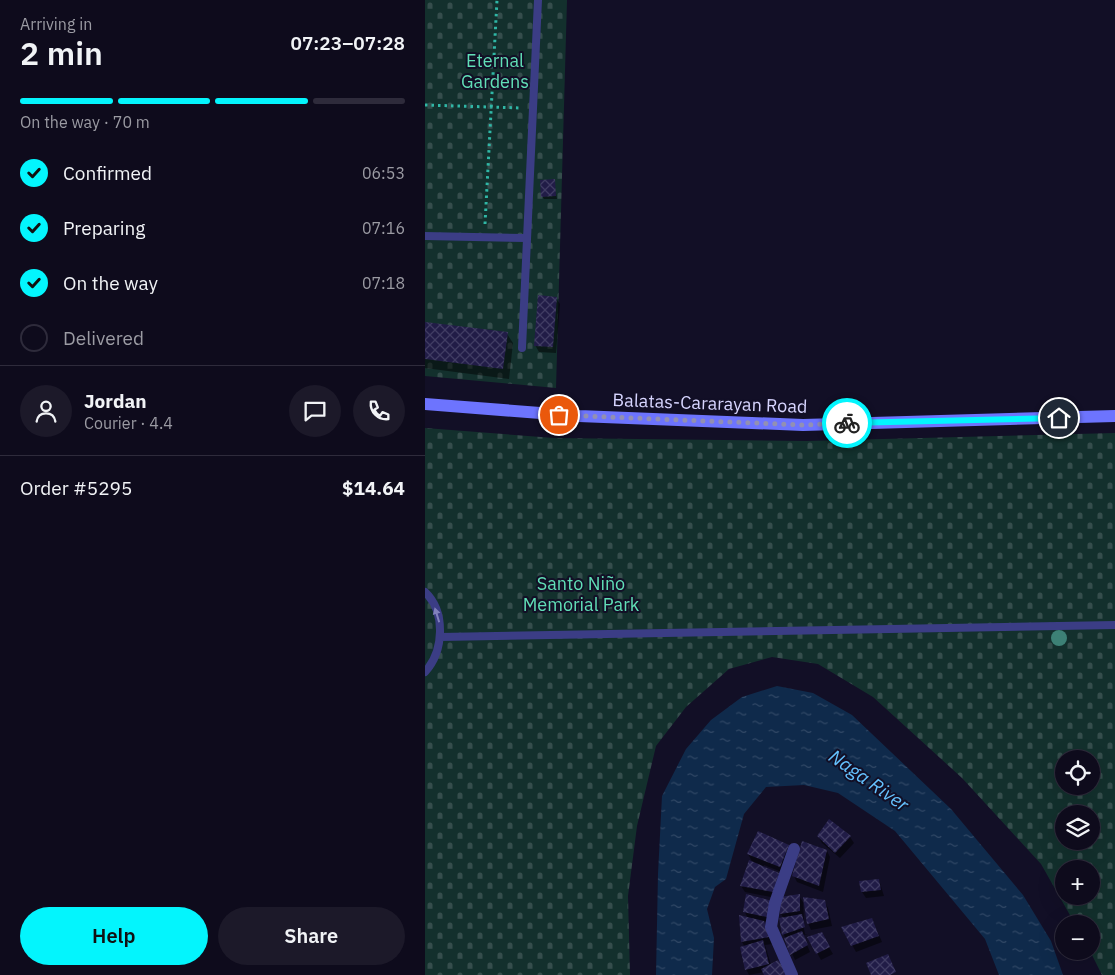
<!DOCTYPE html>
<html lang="en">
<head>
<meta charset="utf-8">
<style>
  body { margin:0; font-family:"IBM Plex Sans",sans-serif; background:#1c1929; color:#f1f3f6; height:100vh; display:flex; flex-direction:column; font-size:19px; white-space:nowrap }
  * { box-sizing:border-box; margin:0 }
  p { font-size:16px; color:#9b9ba3 }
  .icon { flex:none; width:28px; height:28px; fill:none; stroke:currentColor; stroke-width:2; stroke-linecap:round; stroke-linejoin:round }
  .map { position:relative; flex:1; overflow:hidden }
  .drawer { display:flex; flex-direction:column; background:#0e0b1c; width:425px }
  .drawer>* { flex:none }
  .controls { position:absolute; left:630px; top:750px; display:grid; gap:10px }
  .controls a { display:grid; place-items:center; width:45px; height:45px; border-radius:50%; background:#0e0b1c; box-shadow:0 5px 20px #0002,0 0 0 1px #2e2b3b; font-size:25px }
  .pin { position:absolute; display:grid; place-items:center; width:42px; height:42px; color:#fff; margin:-21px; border:2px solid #fff; border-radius:50%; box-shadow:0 1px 5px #0007 }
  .courier { position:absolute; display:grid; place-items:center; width:50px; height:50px; margin:-25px; border:4px solid #03f5fd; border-radius:50%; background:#fff; color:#222; box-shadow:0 1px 6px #0007 }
  .headline em { font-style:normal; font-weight:600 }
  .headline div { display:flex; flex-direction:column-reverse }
  .headline { display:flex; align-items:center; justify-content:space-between; height:85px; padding:0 20px }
  h1 { font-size:32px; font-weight:600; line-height:38px }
  .bar { display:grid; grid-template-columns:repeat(4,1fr); gap:8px 5px; align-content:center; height:60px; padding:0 20px }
  .bar i { height:6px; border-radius:4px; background:#2e2b3b }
  .bar .on { background:#03f5fd }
  .bar p { grid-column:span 4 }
  .line { display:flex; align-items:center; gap:12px; padding:0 20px; border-top:1px solid #2e2b3b }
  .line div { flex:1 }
  .round { display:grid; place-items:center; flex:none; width:52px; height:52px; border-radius:26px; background:#1c1929 }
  ol { padding:0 20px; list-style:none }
  li { display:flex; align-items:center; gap:15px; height:55px }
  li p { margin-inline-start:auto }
  li .icon { padding:5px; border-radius:50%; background:#03f5fd; color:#111; stroke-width:4 }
  li:last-child { color:#9b9ba3 }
  li i { width:28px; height:28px; border:2px solid #2e2b3b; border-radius:50% }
  .cta { display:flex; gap:10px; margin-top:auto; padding:10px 20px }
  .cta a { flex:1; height:58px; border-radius:30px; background:#03f5fd; color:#111; font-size:20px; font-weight:600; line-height:58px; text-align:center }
  .cta a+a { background:#1c1929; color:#f1f3f6 }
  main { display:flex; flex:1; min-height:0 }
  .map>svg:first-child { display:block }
  .cemetery { fill:url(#cemetery-stones); fill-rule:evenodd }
  .water { fill:url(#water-ripples) }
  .shadow { fill:#0007 }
  .building { fill:url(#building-cross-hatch) }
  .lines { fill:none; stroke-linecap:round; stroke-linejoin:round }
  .path { stroke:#30b7a6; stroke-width:3; stroke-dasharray:2.5 4; stroke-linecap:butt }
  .lane { stroke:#3b3d85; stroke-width:8 }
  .street { stroke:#3b3d85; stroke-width:12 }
  .secondary { stroke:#6d74fe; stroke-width:12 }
  .tree { fill:#3d8176 }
  .oneway { fill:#8181bc }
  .done { stroke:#9290b3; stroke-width:5; stroke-dasharray:0 9 }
  .route { stroke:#03f5fd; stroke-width:6 }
  .labels { text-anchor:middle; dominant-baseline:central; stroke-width:4; stroke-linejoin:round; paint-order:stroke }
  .park-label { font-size:18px; fill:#61dfb7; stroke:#120f26 }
  .street-label { font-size:18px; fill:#d7d5ff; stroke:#120f26 }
  .water-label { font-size:19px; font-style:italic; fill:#64c1fe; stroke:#120f26 }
</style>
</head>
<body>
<main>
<section class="drawer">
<div class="headline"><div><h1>2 min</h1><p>Arriving in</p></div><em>07:23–07:28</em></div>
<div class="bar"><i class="on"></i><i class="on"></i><i class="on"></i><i></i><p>On the way · 70 m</p></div>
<ol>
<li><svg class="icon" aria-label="check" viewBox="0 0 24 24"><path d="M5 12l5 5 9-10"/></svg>Confirmed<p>06:53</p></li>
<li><svg class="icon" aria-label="check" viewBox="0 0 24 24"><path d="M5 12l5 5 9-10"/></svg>Preparing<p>07:16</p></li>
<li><svg class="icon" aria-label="check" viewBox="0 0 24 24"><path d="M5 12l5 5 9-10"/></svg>On the way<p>07:18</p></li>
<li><i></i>Delivered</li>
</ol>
<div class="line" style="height:90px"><a class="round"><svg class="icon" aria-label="person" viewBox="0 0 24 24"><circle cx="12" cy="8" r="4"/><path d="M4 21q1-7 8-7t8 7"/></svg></a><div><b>Jordan</b><p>Courier · 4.4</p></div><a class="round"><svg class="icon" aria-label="chat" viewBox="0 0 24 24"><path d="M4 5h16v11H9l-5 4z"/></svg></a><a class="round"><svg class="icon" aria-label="phone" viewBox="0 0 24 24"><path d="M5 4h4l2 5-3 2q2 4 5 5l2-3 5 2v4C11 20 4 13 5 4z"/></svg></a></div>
<div class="line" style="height:65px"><div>Order #5295</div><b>$14.64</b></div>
<div class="cta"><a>Help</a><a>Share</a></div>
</section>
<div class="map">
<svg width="690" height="975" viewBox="0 0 690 975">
  <defs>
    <pattern id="cemetery-stones" width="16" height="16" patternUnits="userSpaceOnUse" patternTransform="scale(1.25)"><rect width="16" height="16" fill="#13302d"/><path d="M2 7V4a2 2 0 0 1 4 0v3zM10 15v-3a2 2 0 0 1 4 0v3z" fill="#354d4c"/></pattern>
    <pattern id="water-ripples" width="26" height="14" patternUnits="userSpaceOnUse" patternTransform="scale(1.25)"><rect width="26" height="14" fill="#0f2a4b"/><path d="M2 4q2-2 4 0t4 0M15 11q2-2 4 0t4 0" fill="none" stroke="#314866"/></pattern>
    <pattern id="building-cross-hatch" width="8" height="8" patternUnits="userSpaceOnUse" patternTransform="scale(1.25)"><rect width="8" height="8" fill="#211c47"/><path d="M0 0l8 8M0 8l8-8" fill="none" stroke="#403c63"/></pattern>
  </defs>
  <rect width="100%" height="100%" fill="#120f26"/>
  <path class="cemetery" d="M0 0H142L131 388 0 376Z
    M0 428 129 438 381 441 690 433V975H677L665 951 666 924H650L616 864 537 778 448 697 393 664 347 657 304 669 261 707 231 746 212 826 203 896 205 975H0ZM639 759H666V786H639ZM639 814H666V841H639ZM639 869H666V896H639Z"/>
  <path class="water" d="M352 686 388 693 427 715 526 809 598 895 626 941 638 975H574L560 939 470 831 413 793 379 785 341 787 319 814 301 879 290 887 282 909 289 938 287 975H231L233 874 237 796 261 749 286 720 317 697Z"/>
  <path class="shadow" d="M129 181 132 199H119L117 196Z
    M131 298 135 304 131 353 114 352 110 345Z
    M0 323 82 334 88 343 84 379 0 368Z
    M334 833 364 846 359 873 339 865 338 867 351 898 320 892 316 886 328 863 323 854Z
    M393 836 425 837 429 843 415 858 397 843Z
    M402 851 405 857 398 892 372 882 369 876Z
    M454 880 459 896 441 898 437 892Z
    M374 896 378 902 379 920H377L380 934H383L378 935 385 952 370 960 359 935 355 919H359L356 914Z
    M399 901 403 908 407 926 386 930 383 923Z
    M346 902V923L338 921 347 944 340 945 346 965 340 975 339 972 324 975 321 969 320 947 317 942 323 919 320 912Z
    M447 919 457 942 431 952 418 928Z
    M396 934 408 954 396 960 384 938Z"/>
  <path class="building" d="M130 179 131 196 116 197 115 180Z
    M113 295 132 297 128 347 109 346Z
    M0 322 83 332 78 369 0 359Z
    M404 819 426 836 410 853 392 836Z
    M333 831 364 845 355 867 322 854Z
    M377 841 402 850 394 886 367 876Z
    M324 860 354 873 348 892 315 886Z
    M454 879 456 890 436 892 434 881Z
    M321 894 347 901 342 917 318 912Z
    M375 894V911L355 914V897Z
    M378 897 400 900 404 919 382 924Z
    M377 914 380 927 357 935 354 918Z
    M314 915 339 921 344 937 316 942Z
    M447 918 454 936 426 946 416 927Z
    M377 931 383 945 365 955 359 938Z
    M397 932 405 947 391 954 382 937Z
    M338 940 344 964 320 970 315 947Z
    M463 954 471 972 465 975H446L441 963Z
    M353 960 363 975H339L336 969Z"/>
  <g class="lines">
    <path class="path" d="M0 105 97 108
      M60 224 72 0"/>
    <path class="lane" d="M0 236 101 238
      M97 348 113 0
      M0 592C21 612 19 651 0 672
      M15 637 690 625"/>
    <path class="street" d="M367 975 346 927 350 903 369 849"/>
    <path class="secondary" d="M0 404 154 416 378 425 690 416"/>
  </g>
  <circle class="tree" cx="634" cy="638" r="8"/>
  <defs><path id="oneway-solid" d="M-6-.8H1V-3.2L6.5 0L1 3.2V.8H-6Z" transform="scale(1.25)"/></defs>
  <use class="oneway" href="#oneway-solid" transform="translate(12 615) rotate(-107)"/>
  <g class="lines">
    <path class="done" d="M134 415 378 425 422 423"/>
    <path class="route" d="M422 423 634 418"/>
  </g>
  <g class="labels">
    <g class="park-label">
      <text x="70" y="60">Eternal<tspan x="70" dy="21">Gardens</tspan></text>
      <text x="156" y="583">Santo Niño<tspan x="156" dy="21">Memorial Park</tspan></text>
    </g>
    <g class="street-label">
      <text transform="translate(285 403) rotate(2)">Balatas-Cararayan Road</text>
    </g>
    <g class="water-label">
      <text transform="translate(444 780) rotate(35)">Naga River</text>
    </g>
  </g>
</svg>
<div class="controls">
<a><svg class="icon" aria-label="locate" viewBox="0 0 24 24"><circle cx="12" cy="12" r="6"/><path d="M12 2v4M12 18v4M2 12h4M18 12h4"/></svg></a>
<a><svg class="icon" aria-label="layers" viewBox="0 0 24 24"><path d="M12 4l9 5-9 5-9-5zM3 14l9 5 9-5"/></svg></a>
<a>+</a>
<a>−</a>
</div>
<div class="pin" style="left:134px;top:415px;background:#ea580c"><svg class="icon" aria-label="bag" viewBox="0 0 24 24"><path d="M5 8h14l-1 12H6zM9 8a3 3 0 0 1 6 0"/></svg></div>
<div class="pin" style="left:634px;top:418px;background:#1f2937"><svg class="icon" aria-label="home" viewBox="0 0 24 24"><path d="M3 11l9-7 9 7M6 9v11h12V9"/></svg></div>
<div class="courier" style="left:422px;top:423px"><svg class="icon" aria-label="bike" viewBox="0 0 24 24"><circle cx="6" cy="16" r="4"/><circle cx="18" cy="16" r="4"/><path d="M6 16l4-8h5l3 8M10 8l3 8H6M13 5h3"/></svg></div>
</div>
</main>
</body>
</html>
